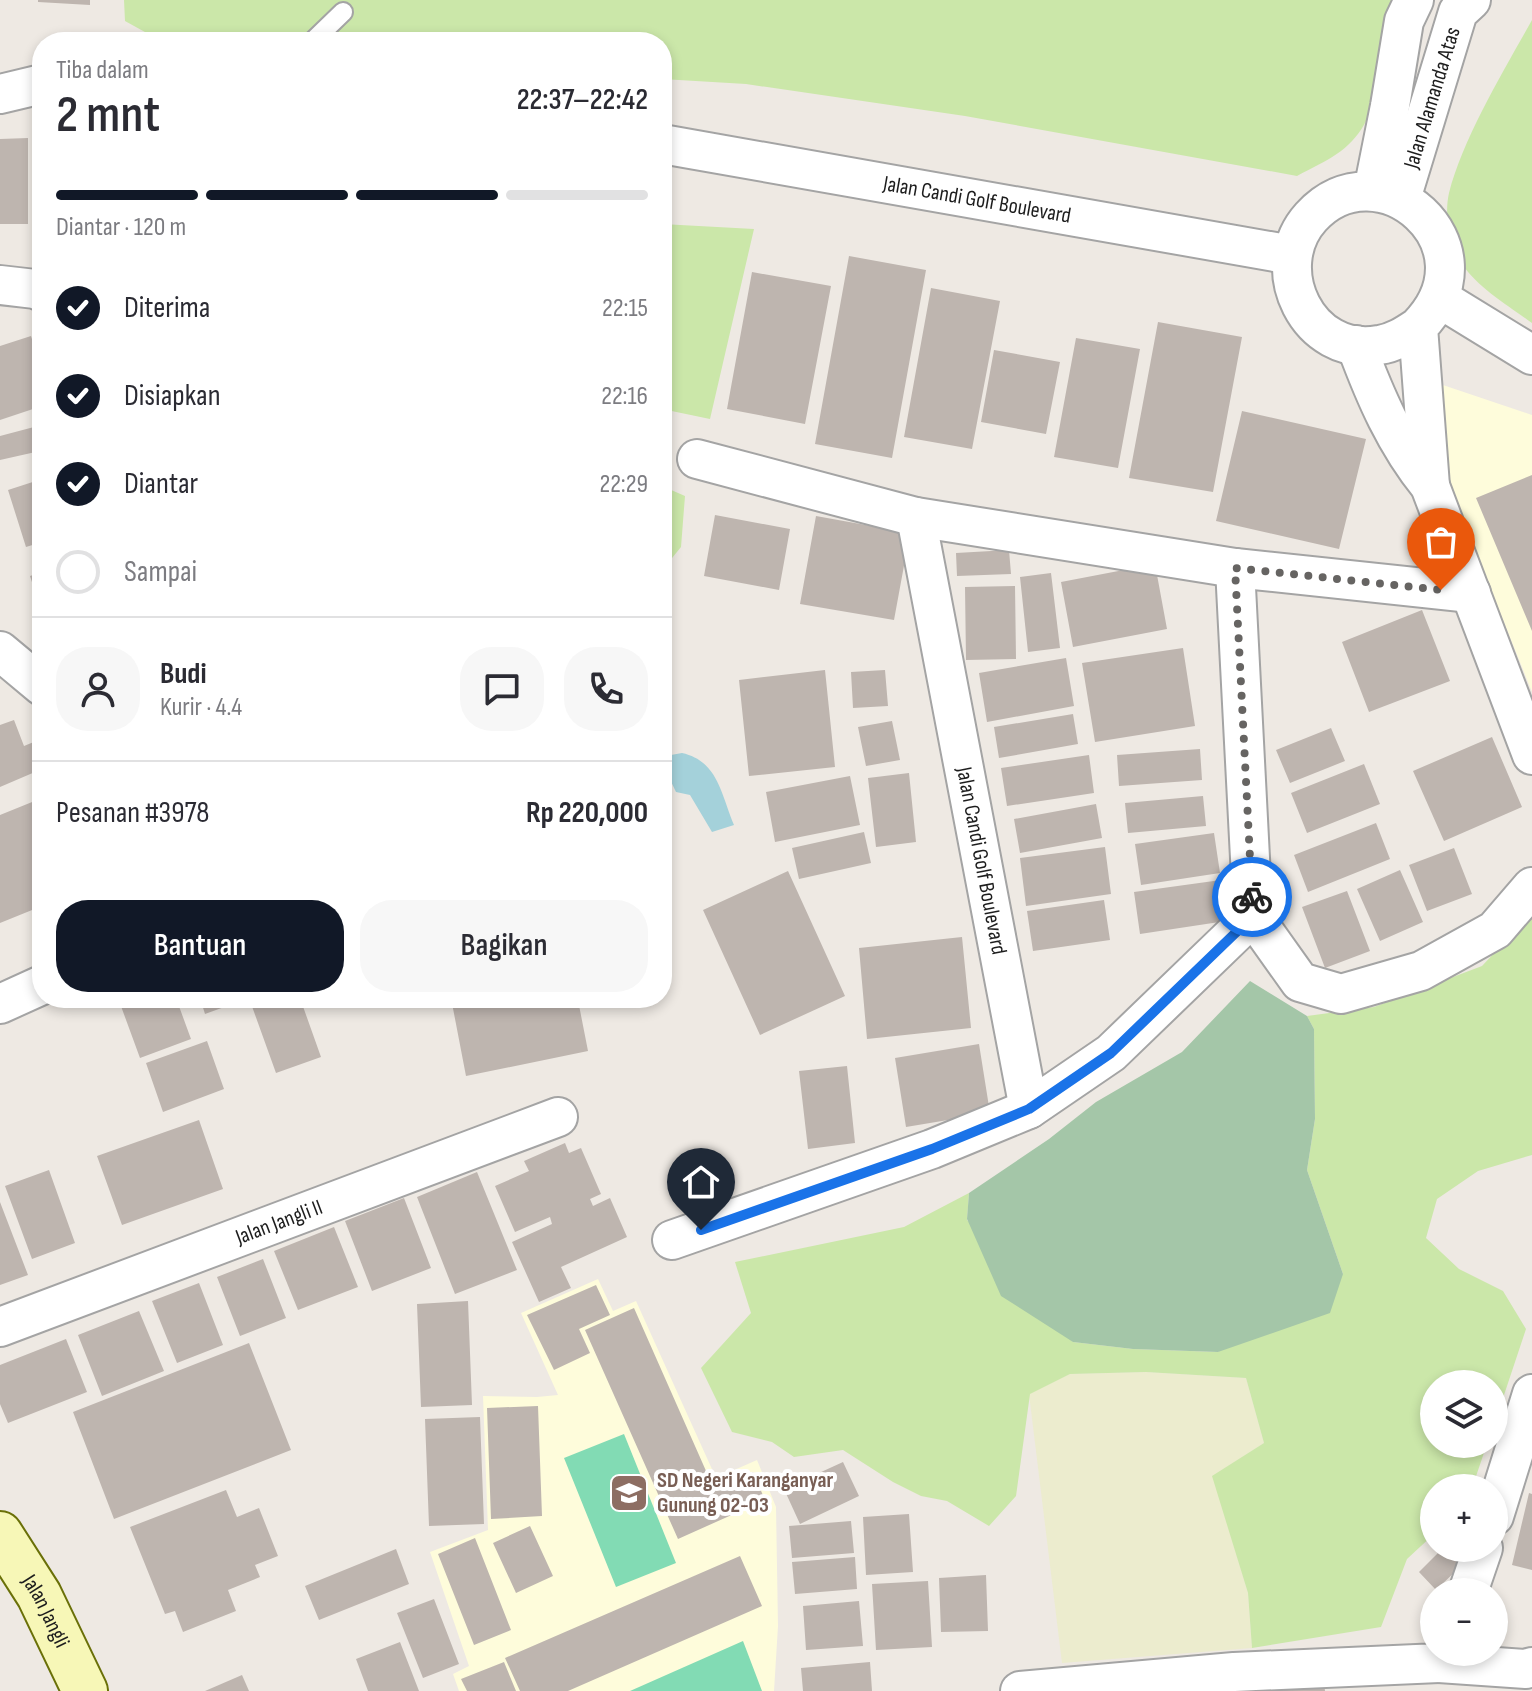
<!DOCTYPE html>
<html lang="id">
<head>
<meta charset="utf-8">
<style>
  body { margin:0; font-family:"Sofia Sans Condensed",sans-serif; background:#f7f7f7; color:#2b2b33; height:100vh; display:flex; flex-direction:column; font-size:30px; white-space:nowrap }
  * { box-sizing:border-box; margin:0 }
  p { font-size:26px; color:#7c7c81 }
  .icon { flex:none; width:44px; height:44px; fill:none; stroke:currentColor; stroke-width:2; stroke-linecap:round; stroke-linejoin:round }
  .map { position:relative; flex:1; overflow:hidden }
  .details { position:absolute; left:32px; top:32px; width:640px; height:976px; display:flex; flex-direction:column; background:#fff; border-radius:32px; box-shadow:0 4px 12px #0003 }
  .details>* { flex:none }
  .buttons { position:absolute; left:1420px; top:1370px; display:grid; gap:16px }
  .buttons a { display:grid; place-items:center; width:88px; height:88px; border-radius:50%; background:#fff; box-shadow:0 4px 12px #0003; font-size:40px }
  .pin { position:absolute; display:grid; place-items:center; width:68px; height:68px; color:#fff; margin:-82px -34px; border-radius:50% 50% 50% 0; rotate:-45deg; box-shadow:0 0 8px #0007 }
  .pin .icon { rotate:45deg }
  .courier { position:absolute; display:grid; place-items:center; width:80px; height:80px; margin:-40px; border:6px solid #1a73e8; border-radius:50%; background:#fff; color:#222; box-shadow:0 2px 10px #0007 }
  .headline em { font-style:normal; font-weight:600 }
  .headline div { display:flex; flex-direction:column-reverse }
  .headline { display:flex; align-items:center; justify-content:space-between; height:136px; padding:0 24px }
  h1 { font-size:52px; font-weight:600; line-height:60px }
  .bar { display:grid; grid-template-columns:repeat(4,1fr); gap:12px 8px; align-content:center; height:96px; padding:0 24px }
  .bar i { height:10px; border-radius:6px; background:#e1e1e2 }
  .bar .current { background:#111827 }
  .bar p { grid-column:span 4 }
  .line { display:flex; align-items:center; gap:20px; padding:0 24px; border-top:2px solid #e1e1e2 }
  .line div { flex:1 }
  .round { display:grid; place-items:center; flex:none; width:84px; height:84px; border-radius:32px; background:#f7f7f7 }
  ol { padding:0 24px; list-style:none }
  li { display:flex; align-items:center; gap:24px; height:88px }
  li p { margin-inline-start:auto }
  li .icon { padding:8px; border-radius:50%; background:#111827; color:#fff; stroke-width:4 }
  li:last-child { color:#7c7c81 }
  li i { width:44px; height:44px; border:4px solid #e1e1e2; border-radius:50% }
  .button { display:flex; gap:16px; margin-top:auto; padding:16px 24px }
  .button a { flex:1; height:92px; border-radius:32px; background:#111827; color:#fff; font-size:32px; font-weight:600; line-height:92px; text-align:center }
  .button a+a { background:#f7f7f7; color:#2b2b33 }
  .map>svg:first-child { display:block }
  .education { fill:#fefcdb }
  .farmland { fill:#ececce }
  .grass { fill:#cbe7a9 }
  .cemetery { fill:#a4c6a8 }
  .pitch { fill:#82dbb4 }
  .water { fill:#a4d1da }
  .building { fill:#beb5af }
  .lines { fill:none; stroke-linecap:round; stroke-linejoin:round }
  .lane-casing { stroke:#a4a4a4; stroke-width:22 }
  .street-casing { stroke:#a4a4a4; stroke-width:42 }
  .secondary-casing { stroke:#6a7008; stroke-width:48 }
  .lane { stroke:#fff; stroke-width:18 }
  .street { stroke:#fff; stroke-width:38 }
  .secondary { stroke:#f7f7b7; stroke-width:44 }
  .done { stroke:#666462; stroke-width:8; stroke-dasharray:0 14.4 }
  .route { stroke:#1a73e8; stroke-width:10 }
  .labels { text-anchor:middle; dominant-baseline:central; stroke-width:8; stroke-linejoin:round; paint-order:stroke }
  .street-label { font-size:22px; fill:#1d1d1d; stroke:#fff }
  .education-label { font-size:22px; font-weight:bold; fill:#785e54; stroke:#fff; text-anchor:start }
</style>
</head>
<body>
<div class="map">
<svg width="1532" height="1691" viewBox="0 0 1532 1691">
  <rect width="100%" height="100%" fill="#eee9e3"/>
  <path class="education" d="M1434 382 1532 415V692L1439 461Z
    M598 1279 613 1311 636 1301 716 1478 757 1460 776 1507 778 1626 774 1691H459L453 1674 469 1666 430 1552 488 1530 483 1396 537 1397 558 1395 521 1313Z"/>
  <path class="farmland" d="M1146 1372 1246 1378 1264 1443 1213 1476 1248 1593 1252 1648 1062 1663 1029 1394 1070 1374Z"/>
  <path class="grass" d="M124 0H1393C1384 49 1385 119 1341 151 1328 161 1311 168 1297 176L965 116 746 84 662 79V42H448L429 39 363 41 272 35 154 37 125 21Z
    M1532 20V323C1509 306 1478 288 1462 264 1449 245 1444 215 1449 193 1463 138 1504 70 1532 20Z
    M662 224 754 229 710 419 662 409Z
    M662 486 685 496 681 547 668 563 662 562Z
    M1532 913V1155L1478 1171 1437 1199 1426 1238 1459 1269 1503 1291 1526 1329 1494 1425V1384H1434V1444H1487L1472 1488H1434V1534L1407 1559 1381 1627 1252 1648 1248 1593 1212 1476 1264 1443 1246 1378 1146 1372 1070 1374 1030 1394 1016 1496 989 1526 947 1501 921 1496 893 1482 843 1450 794 1457 772 1442 732 1432 701 1368 751 1313 735 1262 904 1227 969 1193 967 1220 1073 1342 1133 1349 1218 1352 1343 1274 1307 1170 1315 1119 1314 1029 1307 1016 1374 1007 1482 966Z"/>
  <path class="cemetery" d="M1250 981 1307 1016 1314 1029 1315 1119 1307 1170 1343 1274 1330 1313 1218 1352 1133 1349 1073 1342 1001 1296 967 1219 969 1193 1049 1139 1096 1102 1182 1052Z"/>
  <path class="pitch" d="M624 1434 676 1563 616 1587 564 1458Z
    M743 1641 762 1691H630Z"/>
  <path class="water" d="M682 753C718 761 721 794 734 825L712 832 690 795 676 792 665 769 671 755Z"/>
  <path class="building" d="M38 0H90V5L38 2Z
    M28 138V224H0V139Z
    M849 256 926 270 892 458 815 444Z
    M752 272 831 286 805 424 727 409Z
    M931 288 1000 301 972 449 904 437Z
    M1158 322 1242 337 1213 492 1129 478Z
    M31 336 42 370V406L0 420V346Z
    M1076 338 1140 349 1118 468 1054 457Z
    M994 350 1060 362 1046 434 981 422Z
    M1242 411 1366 439 1339 549 1216 521Z
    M34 427 40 451 0 460V436Z
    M1532 475V631L1476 498Z
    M42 479V542L26 547 8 490Z
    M715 515 790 529 779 590 704 576Z
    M816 516 910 533 894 620 800 604Z
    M1009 550 1011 574 957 576 956 553Z
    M1155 564 1167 629 1073 647 1061 582Z
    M42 572V610H41L30 576Z
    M1051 573 1060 648 1028 652 1020 577Z
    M1015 586 1016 659 966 660 965 587Z
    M1422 610 1450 681 1369 712 1342 642Z
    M1183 648 1195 726 1095 742 1082 663Z
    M1066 658 1074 706 987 722 979 673Z
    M825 670 835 767 749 776 739 680Z
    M885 670 888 706 853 708 851 672Z
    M1073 714 1078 744 999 758 994 727Z
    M14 720 24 746 41 739 42 769 0 787V725Z
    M892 721 900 760 866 766 858 727Z
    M1331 728 1345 761 1290 783 1276 750Z
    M1492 737 1522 807 1444 841 1413 771Z
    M1200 749 1202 780 1119 786 1117 755Z
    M1089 755 1094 793 1007 806 1001 768Z
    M1364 764 1380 804 1307 833 1291 793Z
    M909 773 916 842 876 847 868 778Z
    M850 776 860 825 775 842 766 792Z
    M1203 796 1206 826 1128 833 1125 803Z
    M42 798V906L0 923V815Z
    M1096 804 1102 838 1020 853 1014 819Z
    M1376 823 1390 859 1308 892 1294 855Z
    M864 832 871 863 799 879 792 848Z
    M1214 833 1220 873 1141 885 1135 844Z
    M1105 847 1111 894 1026 906 1020 858Z
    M1454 848 1472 894 1427 911 1409 865Z
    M1400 870 1423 922 1380 941 1357 889Z
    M788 871 845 996 760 1035 703 910Z
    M1221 880 1226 921 1140 934 1134 892Z
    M1347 891 1370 951 1325 968 1302 907Z
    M1104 900 1110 940 1033 951 1027 911Z
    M962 937 971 1028 867 1039 859 948Z
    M118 998H176L191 1039 140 1058Z
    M200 998H236L238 1002 205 1014Z
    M249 998H300L321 1057 276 1073Z
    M451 998H535L537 1008 578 1000 588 1051 466 1076Z
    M207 1041 224 1089 163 1112 146 1063Z
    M979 1044 990 1113 906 1127 895 1058Z
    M847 1066 855 1143 808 1149 799 1071Z
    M199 1120 223 1189 122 1225 97 1156Z
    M565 1143 569 1153 581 1148 601 1194 590 1199 593 1206 610 1198 627 1237 561 1267 571 1288 539 1302 512 1242 552 1224 550 1217 515 1232 495 1186 529 1171 524 1161Z
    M49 1170 75 1243 32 1259 5 1186Z
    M477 1172 517 1270 455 1294 417 1197Z
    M404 1198 431 1268 372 1291 345 1221Z
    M0 1202 28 1275 0 1285Z
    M334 1227 358 1287 298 1310 274 1251Z
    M263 1259 286 1318 240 1336 217 1277Z
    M199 1283 223 1345 177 1363 152 1301Z
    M596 1285 610 1315 579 1329 590 1353 554 1370 527 1315Z
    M468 1301 472 1405 421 1407 417 1304Z
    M634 1308 714 1489 753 1472 765 1500 678 1539 585 1330Z
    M139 1311 164 1371 102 1396 78 1335Z
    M66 1339 87 1392 8 1423 0 1404V1365Z
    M249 1343 291 1450 114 1519 73 1412Z
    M538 1406 542 1516 491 1519 487 1408Z
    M480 1417 484 1524 429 1526 425 1419Z
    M843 1462 859 1496 800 1524 784 1489Z
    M226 1490 237 1517 259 1508 278 1556 255 1565 260 1577 228 1590 236 1611 183 1632 175 1611 165 1614 130 1527Z
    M1529 1493 1532 1494V1570L1512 1565Z
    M909 1514 913 1572 866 1575 863 1517Z
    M851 1521 854 1553 792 1558 789 1526Z
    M530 1526 553 1576 516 1593 493 1543Z
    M475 1538 511 1630 474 1645 438 1554Z
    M1443 1548 1461 1566 1436 1590 1419 1572Z
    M396 1549 409 1584 319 1620 305 1586Z
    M740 1556 762 1606 568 1691H520L505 1658Z
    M855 1557 857 1589 795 1594 792 1562Z
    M986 1575 988 1631 941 1632 939 1578Z
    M928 1581 932 1647 876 1650 872 1584Z
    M434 1599 459 1664 423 1678 397 1613Z
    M859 1601 863 1646 806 1650 803 1606Z
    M400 1642 419 1691H368L356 1659Z
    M504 1662 516 1691H467L461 1679Z
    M870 1662 872 1691H803L801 1668Z
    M242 1675 249 1691H205Z
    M1323 1676 1325 1691H1253L1252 1685Z"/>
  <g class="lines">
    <defs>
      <path id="lane" d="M312 42 343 12"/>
      <g id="street">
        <path d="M0 94 42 84"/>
        <path id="s1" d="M662 144 1292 255"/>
        <path d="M1373 191 1390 106 1404 21 1414 0"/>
        <path id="s2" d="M1401 199 1458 12 1471 0"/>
        <path d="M0 285 35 289 42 292"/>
        <path d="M1439 298 1532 355"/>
        <path d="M1418 327C1406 335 1394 343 1379 345 1308 358 1265 268 1311 217 1378 143 1499 245 1418 327L1430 486"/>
        <path d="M1356 345C1375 396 1395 443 1430 486L1532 755"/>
        <path d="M697 459 916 517 1235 568 1471 593"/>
        <path id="s3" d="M916 517 1029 1109 1111 1053 1253 916"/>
        <path d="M1235 568 1253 916 1300 982 1341 994 1421 971 1495 930 1532 887"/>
        <path d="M0 651 42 686"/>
        <path d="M0 1004 42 985"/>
        <path d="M672 1240 932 1149 1029 1109"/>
        <path id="s4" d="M0 1327 558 1117"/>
        <path d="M1494 1516 1532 1394"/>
        <path d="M1468 1592 1483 1548"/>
        <path d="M1439 1663 1526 1669 1532 1667"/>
        <path d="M1020 1691 1234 1672 1439 1663 1444 1652"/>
      </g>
      <g id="secondary">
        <path id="s5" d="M0 1534 39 1595 85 1691"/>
      </g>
    </defs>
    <use href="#lane" class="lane-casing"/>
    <use href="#street" class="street-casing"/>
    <use href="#secondary" class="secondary-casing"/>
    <use href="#lane" class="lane"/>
    <use href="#street" class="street"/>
    <use href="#secondary" class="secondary"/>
  </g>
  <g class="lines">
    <path class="done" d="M1252 897 1235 568 1441 590"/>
    <path class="route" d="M701 1230 932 1149 1029 1109 1111 1053 1253 916 1252 897"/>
  </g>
  <defs>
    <symbol id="school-square" viewBox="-11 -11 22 22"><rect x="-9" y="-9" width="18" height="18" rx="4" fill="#8d6e63" stroke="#fff"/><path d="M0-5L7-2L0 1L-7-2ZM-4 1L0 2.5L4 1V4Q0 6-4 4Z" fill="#fff"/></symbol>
  </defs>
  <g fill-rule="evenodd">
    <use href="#school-square" x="607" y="1471" width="44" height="44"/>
  </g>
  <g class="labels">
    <g class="street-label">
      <text stroke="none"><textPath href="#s2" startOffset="106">Jalan Alamanda Atas</textPath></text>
      <text stroke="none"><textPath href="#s1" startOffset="320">Jalan Candi Golf Boulevard</textPath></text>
      <text stroke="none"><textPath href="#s3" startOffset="350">Jalan Candi Golf Boulevard</textPath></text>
      <text stroke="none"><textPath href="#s4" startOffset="298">Jalan Jangli II</textPath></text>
      <text stroke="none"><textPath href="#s5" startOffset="90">Jalan Jangli</textPath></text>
    </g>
    <g class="education-label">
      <text x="657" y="1480">SD Negeri Karanganyar<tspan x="657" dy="25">Gunung 02-03</tspan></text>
    </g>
  </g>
</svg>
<div class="buttons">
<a><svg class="icon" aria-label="layers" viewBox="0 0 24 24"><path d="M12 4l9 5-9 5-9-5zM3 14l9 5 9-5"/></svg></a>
<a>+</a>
<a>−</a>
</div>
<div class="pin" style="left:1441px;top:590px;background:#ea580c"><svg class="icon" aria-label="bag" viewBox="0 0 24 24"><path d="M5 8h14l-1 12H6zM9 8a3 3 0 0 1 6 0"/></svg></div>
<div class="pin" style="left:701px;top:1230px;background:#1f2937"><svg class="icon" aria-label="home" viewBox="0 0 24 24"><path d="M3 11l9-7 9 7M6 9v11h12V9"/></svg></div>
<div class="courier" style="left:1252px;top:897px"><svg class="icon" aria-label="bike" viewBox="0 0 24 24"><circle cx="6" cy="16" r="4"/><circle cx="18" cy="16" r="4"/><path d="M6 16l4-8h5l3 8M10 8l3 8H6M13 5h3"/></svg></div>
<section class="details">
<div class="headline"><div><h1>2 mnt</h1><p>Tiba dalam</p></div><em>22:37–22:42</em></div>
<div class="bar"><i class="current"></i><i class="current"></i><i class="current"></i><i></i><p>Diantar · 120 m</p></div>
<ol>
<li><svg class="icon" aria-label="check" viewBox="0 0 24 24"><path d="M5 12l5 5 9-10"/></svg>Diterima<p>22:15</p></li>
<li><svg class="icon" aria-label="check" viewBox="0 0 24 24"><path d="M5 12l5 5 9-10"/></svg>Disiapkan<p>22:16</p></li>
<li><svg class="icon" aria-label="check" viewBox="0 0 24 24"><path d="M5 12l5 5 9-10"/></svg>Diantar<p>22:29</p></li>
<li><i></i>Sampai</li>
</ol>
<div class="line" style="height:144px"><a class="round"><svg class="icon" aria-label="person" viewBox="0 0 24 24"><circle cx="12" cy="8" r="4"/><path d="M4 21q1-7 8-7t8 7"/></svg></a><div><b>Budi</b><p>Kurir · 4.4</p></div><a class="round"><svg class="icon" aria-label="chat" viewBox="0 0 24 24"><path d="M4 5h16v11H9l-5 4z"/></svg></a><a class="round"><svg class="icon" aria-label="phone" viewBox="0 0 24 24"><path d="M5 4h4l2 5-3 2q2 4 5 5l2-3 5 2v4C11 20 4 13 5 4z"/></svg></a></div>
<div class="line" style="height:104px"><div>Pesanan #3978</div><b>Rp 220,000</b></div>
<div class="button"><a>Bantuan</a><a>Bagikan</a></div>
</section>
</div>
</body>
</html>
